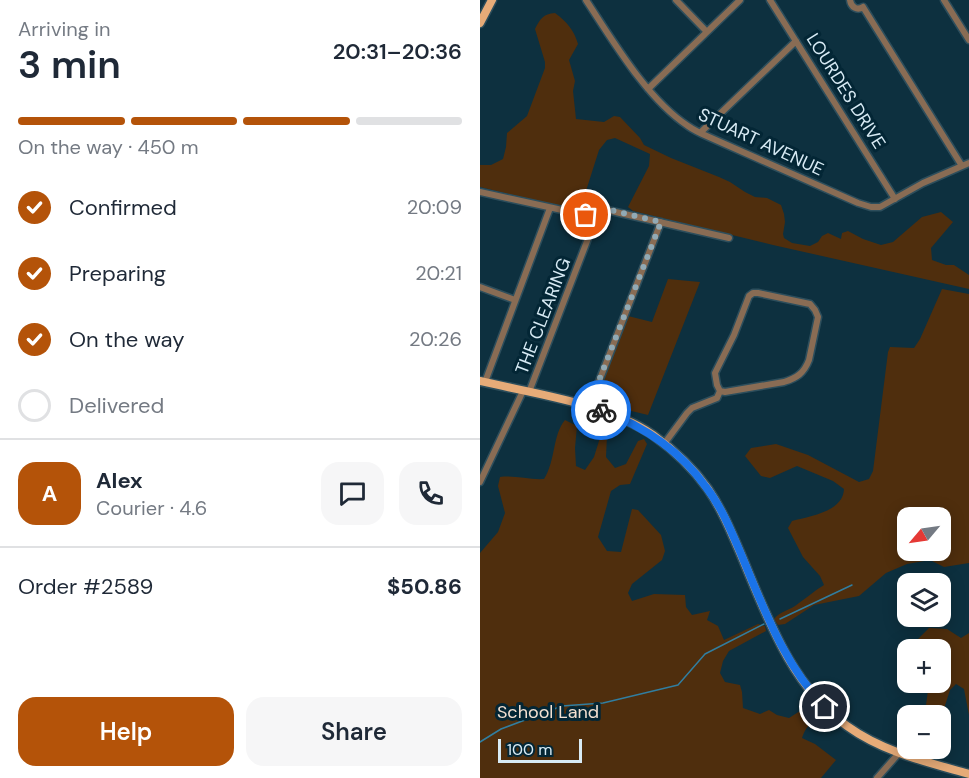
<!DOCTYPE html>
<html lang="en">
<head>
<meta charset="utf-8">
<style>
  body { margin:0; font-family:"DM Sans",sans-serif; background:#f6f6f7; color:#1f2937; height:100vh; display:flex; flex-direction:column; font-size:22px; white-space:nowrap }
  * { box-sizing:border-box; margin:0 }
  p { font-size:20px; color:#747a83 }
  .icon { flex:none; width:33px; height:33px; fill:none; stroke:currentColor; stroke-width:2; stroke-linecap:round; stroke-linejoin:round }
  .map { position:relative; flex:1; overflow:hidden }
  .drawer { display:flex; flex-direction:column; background:#fff; width:480px }
  .drawer>* { flex:none }
  .needle { width:39px; rotate:241deg }
  .buttons { position:absolute; left:417px; top:507px; display:grid; gap:12px }
  .buttons a { display:grid; place-items:center; width:54px; height:54px; border-radius:12px; background:#fff; box-shadow:0 3px 15px #0003; font-size:30px }
  .scale { position:absolute; left:18px; bottom:15px; width:84px; box-sizing:border-box; padding-left:6px; border:3px solid #d8ebf5; border-top:0; font-size:16px; line-height:21px; white-space:nowrap; color:#d8ebf5; -webkit-text-stroke:4px #032635; paint-order:stroke }
  .pin { position:absolute; display:grid; place-items:center; width:51px; height:51px; color:#fff; margin:-26px; border:3px solid #fff; border-radius:50%; box-shadow:0 2px 6px #0007 }
  .courier { position:absolute; display:grid; place-items:center; width:60px; height:60px; margin:-30px; border:4px solid #1a73e8; border-radius:50%; background:#fff; color:#222; box-shadow:0 2px 8px #0007 }
  .head em { font-style:normal; font-weight:600 }
  .head div { display:flex; flex-direction:column-reverse }
  .head { display:flex; align-items:center; justify-content:space-between; height:102px; padding:0 18px }
  h1 { font-size:39px; font-weight:600; line-height:45px }
  .bar { display:grid; grid-template-columns:repeat(4,1fr); gap:9px 6px; align-content:center; height:72px; padding:0 18px }
  .bar i { height:8px; border-radius:4px; background:#e0e1e3 }
  .bar .current { background:#b45309 }
  .bar p { grid-column:span 4 }
  .line { display:flex; align-items:center; gap:15px; padding:0 18px; border-top:2px solid #e0e1e3 }
  .line div { flex:1 }
  .round { display:grid; place-items:center; flex:none; width:63px; height:63px; border-radius:18px; background:#f6f6f7 }
  ol { padding:0 18px; list-style:none }
  li { display:flex; align-items:center; gap:18px; height:66px }
  li p { margin-inline-start:auto }
  li .icon { padding:6px; border-radius:50%; background:#b45309; color:#fff; stroke-width:4 }
  li:last-child { color:#747a83 }
  li i { width:33px; height:33px; border:3px solid #e0e1e3; border-radius:50% }
  .button { display:flex; gap:12px; margin-top:auto; padding:12px 18px }
  .button a { flex:1; height:69px; border-radius:18px; background:#b45309; color:#fff; font-size:24px; font-weight:600; line-height:69px; text-align:center }
  .button a+a { background:#f6f6f7; color:#1f2937 }
  main { display:flex; flex:1; min-height:0 }
  .map>svg:first-child { display:block }
  .green { fill:#4f2e0d; fill-rule:evenodd }
  .lines { fill:none; stroke-linecap:round; stroke-linejoin:round }
  .stream { stroke:#317ea0; stroke-width:1.5 }
  .minor-casing { stroke:#2d4e5c; stroke-width:9 }
  .major-casing { stroke:#2d4e5c; stroke-width:11 }
  .minor { stroke:#896c54; stroke-width:6 }
  .major { stroke:#e6ab78; stroke-width:8 }
  .done { stroke:#91aab5; stroke-width:6; stroke-dasharray:0 10.8 }
  .route { stroke:#1a73e8; stroke-width:8 }
  .labels { text-anchor:middle; dominant-baseline:central; stroke-width:6; stroke-linejoin:round; paint-order:stroke }
  .street-label { font-size:18px; fill:#d8ebf5; stroke:#032635 }
  .park-label { font-size:18px; fill:#f3e0d1; stroke:#032635 }
</style>
</head>
<body>
<main>
<section class="drawer">
<div class="head"><div><h1>3 min</h1><p>Arriving in</p></div><em>20:31–20:36</em></div>
<div class="bar"><i class="current"></i><i class="current"></i><i class="current"></i><i></i><p>On the way · 450 m</p></div>
<ol>
<li><svg class="icon" aria-label="check" viewBox="0 0 24 24"><path d="M5 12l5 5 9-10"/></svg>Confirmed<p>20:09</p></li>
<li><svg class="icon" aria-label="check" viewBox="0 0 24 24"><path d="M5 12l5 5 9-10"/></svg>Preparing<p>20:21</p></li>
<li><svg class="icon" aria-label="check" viewBox="0 0 24 24"><path d="M5 12l5 5 9-10"/></svg>On the way<p>20:26</p></li>
<li><i></i>Delivered</li>
</ol>
<div class="line" style="height:108px"><b class="round" style="background:#b45309;color:#fff">A</b><div><b>Alex</b><p>Courier · 4.6</p></div><a class="round"><svg class="icon" aria-label="chat" viewBox="0 0 24 24"><path d="M4 5h16v11H9l-5 4z"/></svg></a><a class="round"><svg class="icon" aria-label="phone" viewBox="0 0 24 24"><path d="M5 4h4l2 5-3 2q2 4 5 5l2-3 5 2v4C11 20 4 13 5 4z"/></svg></a></div>
<div class="line" style="height:78px"><div>Order #2589</div><b>$50.86</b></div>
<div class="button"><a>Help</a><a>Share</a></div>
</section>
<div class="map">
<svg width="489" height="778" viewBox="0 0 489 778">
  <rect width="100%" height="100%" fill="#0d303f"/>
  <path class="green" d="M75 13C87 22 94 30 98 44L89 60 95 81 93 91 96 119 124 122 134 116 140 117 160 138 164 145 191 158 239 177 250 182 265 192 275 197 287 198 301 205 304 214 305 222 303 234 304 238 312 243 330 246 338 242 342 236 348 233 361 239 362 233 368 231 383 239 401 245 413 242 442 217 461 212 473 222 451 248 452 260 466 265H474L489 275V289L293 245 153 211 148 207 169 166 170 154 135 138 127 140 119 150 105 194V208L101 211 0 187V165H11L23 159 26 147 27 133 47 116 65 68V62L55 29C60 19 63 14 75 13Z
    M188 279 220 282 168 415 114 402 148 316 172 322Z
    M462 289 489 294V563L464 567 450 560 427 564 406 573 379 596 334 605 305 624 298 625 294 619C301 611 307 611 315 606 325 599 334 591 344 585L340 576 323 557 308 528 312 521C330 516 363 512 364 489L353 481 317 466 290 478 281 476 265 456 271 448 296 444 328 455 379 482 389 479 393 471 408 352 410 347 434 348 440 339ZM428 518H460V550H428Z
    M85 420 97 426 95 448 96 466 105 470 114 457 123 428 129 427 127 435 126 457 135 468 146 464 158 441 164 439 167 444 150 484 140 485 131 491 118 537 127 551 141 552 152 509 158 510 181 535 185 551 182 560 152 584 148 593 152 601 174 594 205 595 206 607 212 615 230 611 227 620 238 626 244 640 278 624 285 626 286 631 249 651 243 661 240 673 245 682 260 685 262 692 263 708 280 714 289 710 297 715 309 718 331 704 338 713 339 717C331 722 325 728 322 738L335 744 356 760 341 778H0V553L18 532 25 513 18 486 20 477C35 475 49 480 64 479 76 460 72 436 85 420Z
    M449 628 467 629 481 638 489 633V715L484 689 476 684 470 690 461 718 460 716 440 715 446 705 449 683 460 682V650L435 649 436 641Z"/>
  <g class="lines">
    <path class="stream" d="M300 619 372 585
      M0 742 21 729 82 706 123 703 198 685 225 654 284 624"/>
    <defs>
      <path id="minor" d="M106 0C133 41 167 99 208 126 215 131 222 134 229 137L378 203 391 207H400L443 183 489 163
        M196 0 227 32
        M290 0 415 199
        M370 0C371 7 377 11 383 7
        M464 0 489 40
        M383 7 482 166
        M168 89 260 0
        M220 133 316 41
        M0 192 114 217 118 210H127L249 238
        M0 287 35 300
        M5 382 70 208
        M49 392 109 236 114 217
        M109 407 181 222
        M184 444 207 413 212 408 237 398 240 391 237 385 235 373 254 335 269 296 273 293H278L330 304 335 310 338 317 329 360C324 373 317 378 304 382L245 392 240 391
        M0 482 43 391
        M397 778 419 753"/>
      <path id="major" d="M0 23 12 0
        M0 381C55 394 126 403 173 435 194 450 213 468 228 489 241 508 250 529 259 550 286 613 309 684 367 726 403 752 447 762 489 774"/>
    </defs>
    <use href="#minor" class="minor-casing"/>
    <use href="#major" class="major-casing"/>
    <use href="#minor" class="minor"/>
    <use href="#major" class="major"/>
  </g>
  <g class="lines">
    <path class="done" d="M106 215 114 217 117 210H130L181 222 109 406 121 410"/>
    <path class="route" d="M121 410C163 426 200 450 226 487 240 505 249 526 258 547 282 603 302 663 345 707"/>
  </g>
  <g class="labels">
    <g class="street-label">
      <text transform="translate(366 91) rotate(58)">LOURDES DRIVE</text>
      <text transform="translate(281 142) rotate(25)">STUART AVENUE</text>
      <text transform="translate(63 316) rotate(-69)">THE CLEARING</text>
    </g>
    <g class="park-label">
      <text x="68" y="712">School Land</text>
    </g>
  </g>
</svg>
<div class="buttons">
<a><svg class="needle" viewBox="-14 -14 28 28"><path d="M0-13l5 13h-10z" fill="#e53935"/><path d="M0 13l5-13h-10z" fill="#747a83"/></svg></a>
<a><svg class="icon" aria-label="layers" viewBox="0 0 24 24"><path d="M12 4l9 5-9 5-9-5zM3 14l9 5 9-5"/></svg></a>
<a>+</a>
<a>−</a>
</div>
<div class="scale">100 m</div>
<div class="pin" style="left:106px;top:215px;background:#ea580c"><svg class="icon" aria-label="bag" viewBox="0 0 24 24"><path d="M5 8h14l-1 12H6zM9 8a3 3 0 0 1 6 0"/></svg></div>
<div class="pin" style="left:345px;top:707px;background:#1f2937"><svg class="icon" aria-label="home" viewBox="0 0 24 24"><path d="M3 11l9-7 9 7M6 9v11h12V9"/></svg></div>
<div class="courier" style="left:121px;top:410px"><svg class="icon" aria-label="bike" viewBox="0 0 24 24"><circle cx="6" cy="16" r="4"/><circle cx="18" cy="16" r="4"/><path d="M6 16l4-8h5l3 8M10 8l3 8H6M13 5h3"/></svg></div>
</div>
</main>
</body>
</html>
